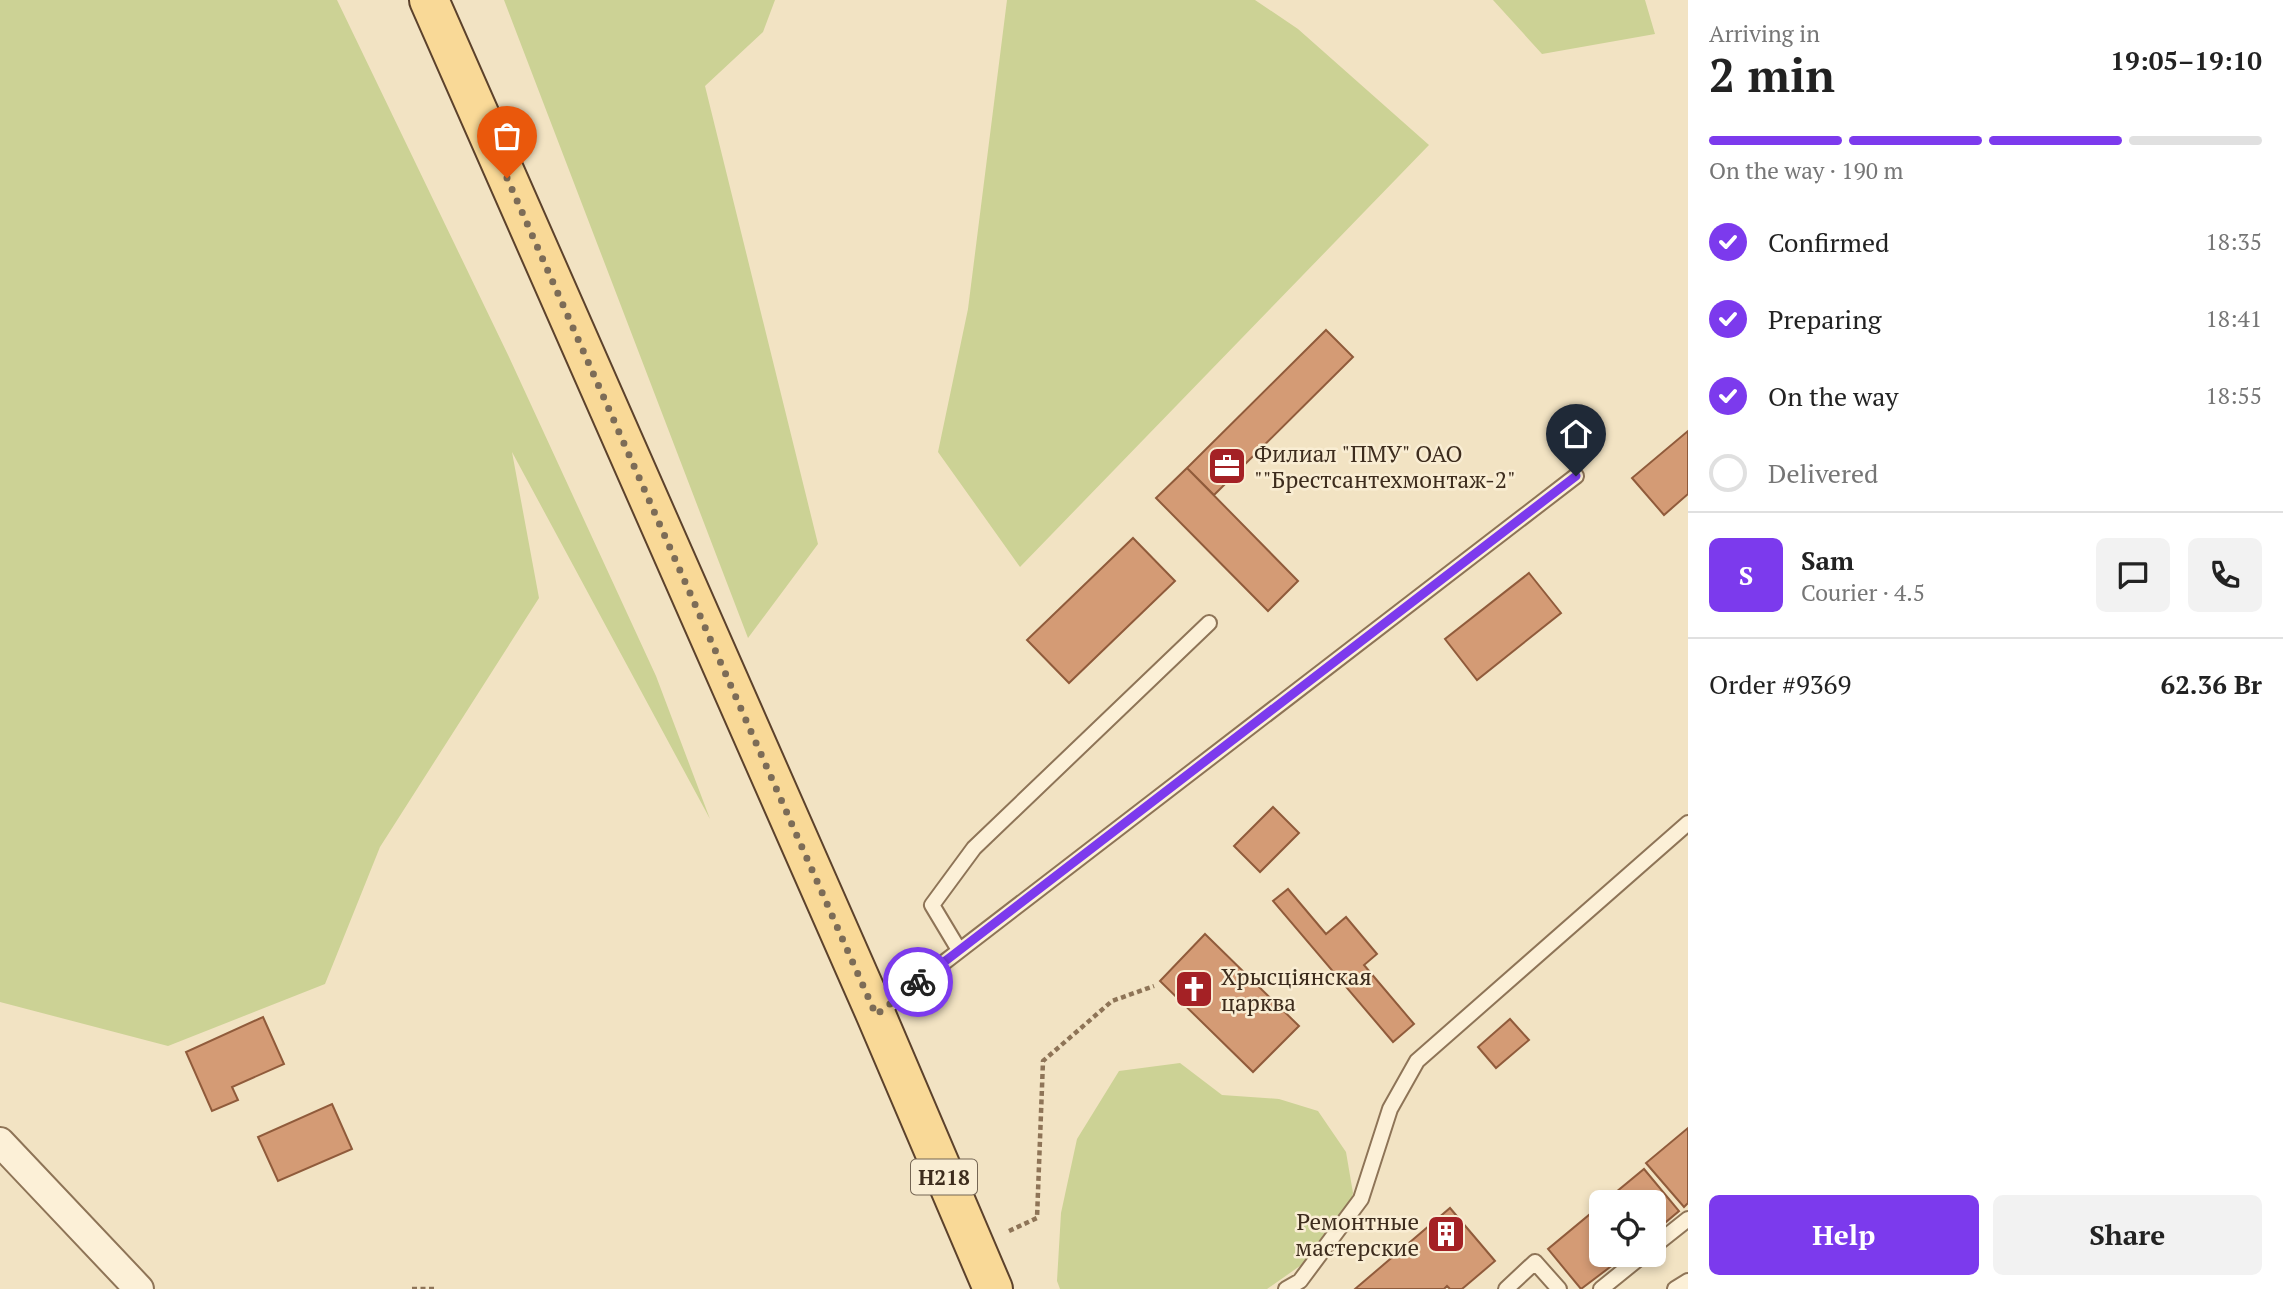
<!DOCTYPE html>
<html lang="en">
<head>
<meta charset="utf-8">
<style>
  body { margin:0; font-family:"PT Serif",serif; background:#f2f2f2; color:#222; height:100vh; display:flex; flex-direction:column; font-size:26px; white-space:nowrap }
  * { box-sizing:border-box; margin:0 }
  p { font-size:23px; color:#767676 }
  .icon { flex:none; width:38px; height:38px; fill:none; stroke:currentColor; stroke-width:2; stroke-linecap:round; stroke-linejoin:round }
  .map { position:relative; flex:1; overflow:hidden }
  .sheet { display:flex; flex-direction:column; background:#fff; width:595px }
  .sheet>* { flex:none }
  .controls { position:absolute; left:1589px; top:1190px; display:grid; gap:14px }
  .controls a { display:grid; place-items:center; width:77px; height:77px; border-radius:10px; background:#fff; box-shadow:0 4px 10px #0003; font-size:35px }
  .pin { position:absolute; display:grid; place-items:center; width:60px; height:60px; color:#fff; margin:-72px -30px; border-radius:50% 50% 50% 0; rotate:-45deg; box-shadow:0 0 7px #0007 }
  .pin .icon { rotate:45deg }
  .courier { position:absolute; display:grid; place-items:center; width:70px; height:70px; margin:-35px; border:5px solid #7c3aed; border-radius:50%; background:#fff; color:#222; box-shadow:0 2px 9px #0007 }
  .head em { font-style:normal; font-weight:600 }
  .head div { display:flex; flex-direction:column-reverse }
  .head { display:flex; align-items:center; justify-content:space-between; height:119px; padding:0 21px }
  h1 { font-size:46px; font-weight:600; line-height:52px }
  .bar { display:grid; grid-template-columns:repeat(4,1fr); gap:10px 7px; align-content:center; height:84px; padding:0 21px }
  .bar i { height:9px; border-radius:5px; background:#e0e0e0 }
  .bar .selected { background:#7c3aed }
  .bar p { grid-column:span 4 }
  .line { display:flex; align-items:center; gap:18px; padding:0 21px; border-top:2px solid #e0e0e0 }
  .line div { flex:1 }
  .round { display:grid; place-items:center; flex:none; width:74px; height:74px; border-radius:10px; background:#f2f2f2 }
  ol { padding:0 21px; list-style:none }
  li { display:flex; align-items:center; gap:21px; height:77px }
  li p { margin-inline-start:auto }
  li .icon { padding:7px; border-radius:50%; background:#7c3aed; color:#fff; stroke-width:4 }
  li:last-child { color:#767676 }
  li i { width:38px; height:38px; border:4px solid #e0e0e0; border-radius:50% }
  .primary-button { display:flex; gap:14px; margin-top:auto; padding:14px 21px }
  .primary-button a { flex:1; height:80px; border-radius:10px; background:#7c3aed; color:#fff; font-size:28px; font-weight:600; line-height:80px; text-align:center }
  .primary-button a+a { background:#f2f2f2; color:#222 }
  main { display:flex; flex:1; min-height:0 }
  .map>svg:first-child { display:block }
  .green { fill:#ccd295 }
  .building { fill:#d49b75; stroke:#905b3b; stroke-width:2 }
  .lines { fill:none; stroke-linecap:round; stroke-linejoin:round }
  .lane-casing { stroke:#8e7457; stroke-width:18 }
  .street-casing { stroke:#8e7457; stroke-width:32 }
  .primary-casing { stroke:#5c422c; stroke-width:42 }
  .path { stroke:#8e7457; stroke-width:4.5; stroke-dasharray:5 3.5; stroke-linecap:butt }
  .lane { stroke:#fcf0d7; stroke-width:14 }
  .street { stroke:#fcf0d7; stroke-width:28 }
  .primary { stroke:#f9d997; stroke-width:38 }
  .done { stroke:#7c6c57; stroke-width:7; stroke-dasharray:0 12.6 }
  .route { stroke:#7c3aed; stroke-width:9 }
  .labels { text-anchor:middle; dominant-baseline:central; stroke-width:5; stroke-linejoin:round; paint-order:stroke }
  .shield { fill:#f9edd3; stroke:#756654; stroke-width:2 }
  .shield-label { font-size:21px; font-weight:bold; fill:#3d2c1d }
  .poi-label { font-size:23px; fill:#3d2c1d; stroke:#f9edd3; text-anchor:start }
</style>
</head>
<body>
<main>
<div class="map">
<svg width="1688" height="1289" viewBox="0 0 1688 1289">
  <rect width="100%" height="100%" fill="#f2e3c3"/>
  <path class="green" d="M0 0H337L509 357 656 676 710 819 512 452 539 598 380 847 325 984 168 1046 0 1002Z
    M504 0H775L763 32 705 86 818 544 748 638Z
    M1007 0H1255L1298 29 1429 145 1020 567 938 452 968 309Z
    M1493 0H1645L1655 34 1542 54Z
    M1180 1063 1222 1095 1279 1099 1318 1111 1346 1152 1353 1193 1346 1225 1327 1247 1267 1289H1060L1057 1281 1061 1213 1077 1139 1119 1071Z"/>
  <path class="building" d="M1326 330 1353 357 1214 495 1187 468Z
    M1688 431V494L1664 515 1632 478Z
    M1187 468 1298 581 1268 611 1156 498Z
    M1133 538 1175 581 1069 683 1027 640Z
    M1529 573 1561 613 1477 680 1445 639Z
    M1273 807 1299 833 1260 872 1234 846Z
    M1288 889 1326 934 1346 917 1377 954 1364 965 1414 1024 1393 1042 1273 901Z
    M1205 934 1299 1026 1253 1072 1160 981Z
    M263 1017 284 1064 232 1087 238 1100 212 1111 186 1052Z
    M1510 1019 1529 1040 1496 1068 1478 1047Z
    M332 1104 352 1149 278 1181 258 1137Z
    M1688 1128V1203L1684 1207 1646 1163Z
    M1644 1169 1679 1211 1654 1232V1202H1604Z
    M1601 1205V1255H1626L1581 1289 1548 1249Z
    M1450 1208 1495 1261 1462 1289H1450L1447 1286 1444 1289H1355Z"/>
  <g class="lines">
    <defs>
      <path id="lane" d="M959 950 932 905 974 848 1209 623
        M877 1014 1576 476
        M1654 1246 1688 1219
        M1286 1289 1300 1281 1361 1199 1390 1109 1417 1061 1688 823
        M1506 1289 1535 1262 1559 1289
        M1601 1289 1643 1255
        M1675 1289 1688 1281"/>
      <path id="street" d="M0 1142 139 1289"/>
      <path id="primary" d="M429 0 876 1015 993 1289"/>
    </defs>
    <use href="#lane" class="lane-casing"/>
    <use href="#street" class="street-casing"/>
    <use href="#primary" class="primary-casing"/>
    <path class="path" d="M1009 1231 1037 1218 1043 1061 1112 1001 1154 986
      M412 1289H435"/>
    <use href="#lane" class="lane"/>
    <use href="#street" class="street"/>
    <use href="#primary" class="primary"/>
  </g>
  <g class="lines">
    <path class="done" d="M507 178 876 1015 918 982"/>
    <path class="route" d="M918 982 1576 476"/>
  </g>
  <defs>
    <symbol id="office-square" viewBox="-11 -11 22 22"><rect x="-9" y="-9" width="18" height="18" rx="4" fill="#a42125" stroke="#f9edd3"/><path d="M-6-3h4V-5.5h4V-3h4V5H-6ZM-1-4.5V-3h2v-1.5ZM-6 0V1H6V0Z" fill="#fff"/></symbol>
    <symbol id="church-square" viewBox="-11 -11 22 22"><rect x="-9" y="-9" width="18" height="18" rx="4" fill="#a42125" stroke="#f9edd3"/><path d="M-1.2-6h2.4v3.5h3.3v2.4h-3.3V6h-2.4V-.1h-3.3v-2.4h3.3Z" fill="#fff"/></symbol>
    <symbol id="building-square" viewBox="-11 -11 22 22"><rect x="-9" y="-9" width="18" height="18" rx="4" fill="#a42125" stroke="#f9edd3"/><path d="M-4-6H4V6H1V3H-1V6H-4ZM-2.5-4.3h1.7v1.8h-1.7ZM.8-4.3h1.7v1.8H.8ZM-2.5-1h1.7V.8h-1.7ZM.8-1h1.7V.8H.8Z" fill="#fff"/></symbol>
  </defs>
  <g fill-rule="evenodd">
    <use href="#office-square" x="1205" y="444" width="44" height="44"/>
    <use href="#church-square" x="1172" y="967" width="44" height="44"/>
    <use href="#building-square" x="1424" y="1212" width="44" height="44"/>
  </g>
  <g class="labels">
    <rect class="shield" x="911" y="1159.5" width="66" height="35" rx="5"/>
    <g class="shield-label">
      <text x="944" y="1177">Н218</text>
    </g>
    <g class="poi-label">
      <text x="1254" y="453">Филиал "ПМУ" ОАО<tspan x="1254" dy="26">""Брестсантехмонтаж-2"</tspan></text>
      <text x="1221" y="976">Хрысціянская<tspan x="1221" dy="26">царква</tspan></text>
      <text x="1419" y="1221" text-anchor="end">Ремонтные<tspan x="1419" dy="26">мастерские</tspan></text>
    </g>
  </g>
</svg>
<div class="controls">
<a><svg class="icon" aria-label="locate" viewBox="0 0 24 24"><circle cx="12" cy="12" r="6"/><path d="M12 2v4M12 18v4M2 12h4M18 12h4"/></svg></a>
</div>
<div class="pin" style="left:507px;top:178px;background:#ea580c"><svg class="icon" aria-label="bag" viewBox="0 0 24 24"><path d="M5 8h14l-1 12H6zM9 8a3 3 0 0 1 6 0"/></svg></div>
<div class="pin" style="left:1576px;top:476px;background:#1f2937"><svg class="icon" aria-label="home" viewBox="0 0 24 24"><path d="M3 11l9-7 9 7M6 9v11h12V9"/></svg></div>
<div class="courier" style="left:918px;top:982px"><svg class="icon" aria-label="bike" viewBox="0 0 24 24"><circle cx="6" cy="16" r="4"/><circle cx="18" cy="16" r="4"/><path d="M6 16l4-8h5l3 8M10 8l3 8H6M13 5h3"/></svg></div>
</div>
<section class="sheet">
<div class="head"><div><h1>2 min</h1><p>Arriving in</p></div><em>19:05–19:10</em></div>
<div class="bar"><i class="selected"></i><i class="selected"></i><i class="selected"></i><i></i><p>On the way · 190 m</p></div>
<ol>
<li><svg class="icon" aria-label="check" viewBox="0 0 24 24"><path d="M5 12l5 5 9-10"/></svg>Confirmed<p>18:35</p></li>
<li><svg class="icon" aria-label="check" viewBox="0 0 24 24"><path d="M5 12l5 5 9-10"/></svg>Preparing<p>18:41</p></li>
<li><svg class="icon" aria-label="check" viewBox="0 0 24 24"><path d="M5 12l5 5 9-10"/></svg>On the way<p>18:55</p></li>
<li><i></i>Delivered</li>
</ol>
<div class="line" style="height:126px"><b class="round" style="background:#7c3aed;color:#fff">S</b><div><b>Sam</b><p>Courier · 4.5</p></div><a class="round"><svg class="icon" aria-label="chat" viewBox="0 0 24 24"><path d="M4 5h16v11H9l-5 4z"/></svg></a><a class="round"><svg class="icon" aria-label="phone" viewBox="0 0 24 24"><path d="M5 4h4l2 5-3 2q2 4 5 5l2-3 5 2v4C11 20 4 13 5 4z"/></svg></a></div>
<div class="line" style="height:91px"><div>Order #9369</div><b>62.36 Br</b></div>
<div class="primary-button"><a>Help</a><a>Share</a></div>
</section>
</main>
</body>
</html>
